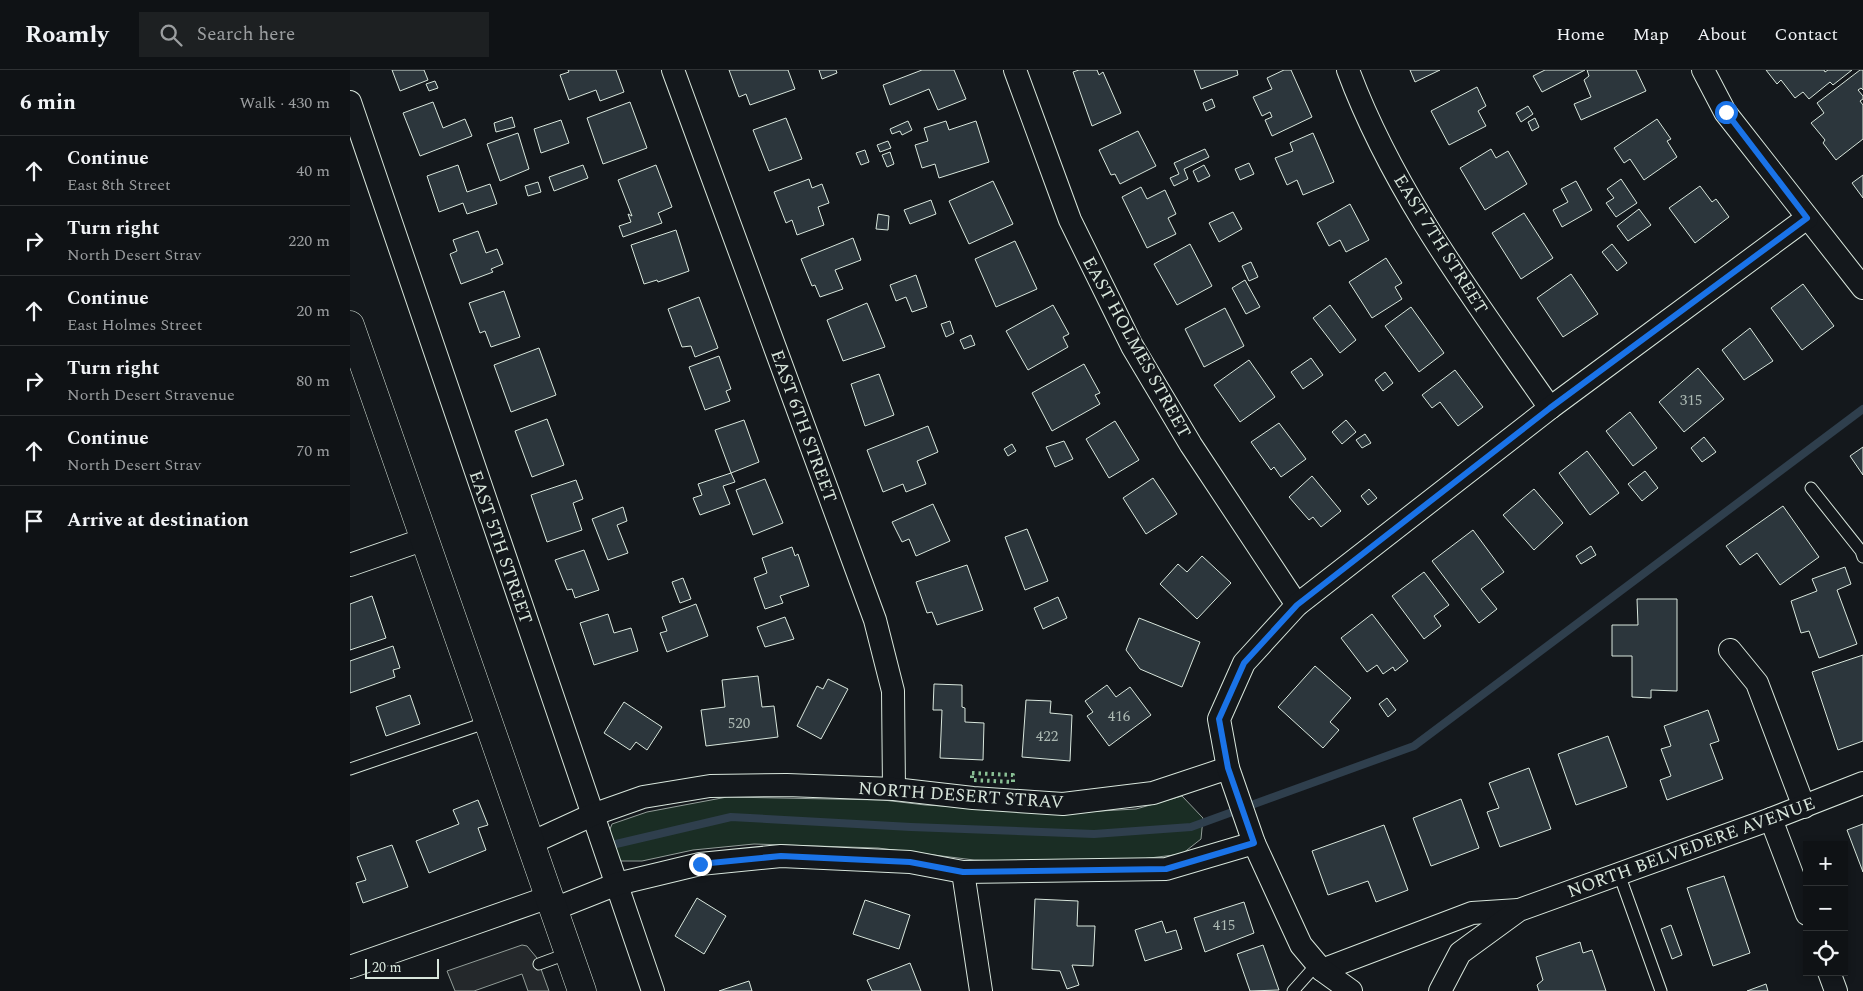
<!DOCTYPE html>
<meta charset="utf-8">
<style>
body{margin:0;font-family:Spectral,serif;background:#1d2022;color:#f1f3f6}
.controls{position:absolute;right:15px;bottom:15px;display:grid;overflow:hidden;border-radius:0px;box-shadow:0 2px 8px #0003}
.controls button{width:45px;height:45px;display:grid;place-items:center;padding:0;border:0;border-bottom:1px solid #2f3234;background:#0f1215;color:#f1f3f6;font:25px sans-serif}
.scale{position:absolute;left:15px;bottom:12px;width:74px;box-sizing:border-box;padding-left:5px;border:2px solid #d8e6dc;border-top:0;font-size:14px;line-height:18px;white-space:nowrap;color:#d8e6dc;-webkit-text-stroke:4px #14181c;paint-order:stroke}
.stop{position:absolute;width:15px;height:15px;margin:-11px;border:4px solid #1a73e8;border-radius:50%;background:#fff}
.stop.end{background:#1a73e8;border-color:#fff;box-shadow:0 1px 5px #0008}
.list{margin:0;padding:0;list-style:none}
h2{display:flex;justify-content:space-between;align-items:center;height:65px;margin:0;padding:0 20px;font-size:21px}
h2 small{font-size:16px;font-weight:400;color:#9b9ea0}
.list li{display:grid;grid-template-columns:32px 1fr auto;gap:15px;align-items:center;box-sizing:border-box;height:70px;padding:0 20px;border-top:1px solid #2f3234}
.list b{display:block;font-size:19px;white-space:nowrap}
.list p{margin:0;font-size:16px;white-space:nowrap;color:#9b9ea0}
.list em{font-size:16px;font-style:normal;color:#9b9ea0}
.icon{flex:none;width:28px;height:28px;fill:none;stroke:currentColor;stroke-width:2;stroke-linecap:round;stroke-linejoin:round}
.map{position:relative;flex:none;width:1513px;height:921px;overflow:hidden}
header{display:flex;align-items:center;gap:30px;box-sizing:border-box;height:70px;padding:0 25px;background:#0f1215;border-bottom:1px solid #2f3234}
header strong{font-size:24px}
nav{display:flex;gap:28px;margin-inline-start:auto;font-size:18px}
.search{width:350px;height:45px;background:#1d2022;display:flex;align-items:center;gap:12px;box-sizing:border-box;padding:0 18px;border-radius:0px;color:#9b9ea0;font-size:19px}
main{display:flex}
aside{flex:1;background:#0f1215}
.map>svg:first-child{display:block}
</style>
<header>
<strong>Roamly</strong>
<div class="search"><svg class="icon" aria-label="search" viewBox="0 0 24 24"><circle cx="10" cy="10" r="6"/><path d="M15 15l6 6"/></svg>Search here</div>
<nav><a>Home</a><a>Map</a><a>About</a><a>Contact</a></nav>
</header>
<main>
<aside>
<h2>6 min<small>Walk · 430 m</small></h2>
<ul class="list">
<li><svg class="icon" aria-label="ahead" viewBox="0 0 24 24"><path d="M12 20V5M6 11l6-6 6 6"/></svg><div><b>Continue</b><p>East 8th Street</p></div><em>40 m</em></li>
<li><svg class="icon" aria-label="right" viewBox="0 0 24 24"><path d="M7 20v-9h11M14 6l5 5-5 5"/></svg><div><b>Turn right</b><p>North Desert Strav</p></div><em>220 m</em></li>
<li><svg class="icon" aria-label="ahead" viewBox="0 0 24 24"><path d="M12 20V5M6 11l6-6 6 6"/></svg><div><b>Continue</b><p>East Holmes Street</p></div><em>20 m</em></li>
<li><svg class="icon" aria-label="right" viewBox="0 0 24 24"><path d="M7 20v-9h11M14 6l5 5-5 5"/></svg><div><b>Turn right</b><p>North Desert Stravenue</p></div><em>80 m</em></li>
<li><svg class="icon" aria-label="ahead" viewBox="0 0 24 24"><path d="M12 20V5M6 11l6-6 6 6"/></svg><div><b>Continue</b><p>North Desert Strav</p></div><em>70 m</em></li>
<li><svg class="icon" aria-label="arrive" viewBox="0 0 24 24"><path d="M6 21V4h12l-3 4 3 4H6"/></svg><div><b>Arrive at destination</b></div></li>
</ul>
</aside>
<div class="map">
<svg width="1513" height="921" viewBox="0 0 1513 921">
<rect width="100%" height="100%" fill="#14181c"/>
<path fill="#1a2d24" stroke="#939e99" d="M832,726L853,748L851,769L832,784L759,793L624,790L528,778L404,774L343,780L292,791H269L257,767L262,754L297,742L377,727L533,730L575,735L714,743L786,739Z"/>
<path fill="#24282b" stroke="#939e99" d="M172,875L177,876L187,888L199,921H178L172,904L124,921H105L97,901Z"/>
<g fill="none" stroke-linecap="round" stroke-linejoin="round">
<path stroke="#2f3f4d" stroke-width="8" d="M266,774L381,747L561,757L744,764L841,757L1064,676L1513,339"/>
</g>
<g fill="#2c363c" stroke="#d8e6dc">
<path d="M42,0H74L78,10L50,21Z"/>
<path d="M218,0H266L274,22L250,31L246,20L219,30L210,5L219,2Z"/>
<path d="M379,0H438L445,19L400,35L396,24L389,27Z"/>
<path d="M469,0H486L487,3L472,9Z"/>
<path d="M572,0H604L616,29L588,40L579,19L540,35L533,15Z"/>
<path d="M729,0H747L749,5L753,2L771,43L742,56L723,2Z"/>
<path d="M844,0H887L888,5L851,19Z"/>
<path d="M934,0H941L962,47L922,66L915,50L922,47L920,42L912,46L903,27L922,19L917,8Z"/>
<path d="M1060,0H1090L1065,12Z"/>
<path d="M1195,0H1235L1192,22L1183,6Z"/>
<path d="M1237,0H1286L1296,21L1231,50L1224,34L1241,27L1234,10L1239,6Z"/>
<path d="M1416,0H1474L1475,2L1478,0H1502L1483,15L1480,12L1459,29L1453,22L1445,28L1431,10L1427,14Z"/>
<path d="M1510,0H1513V20L1511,18L1508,20L1513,26V29L1510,31L1513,35V69L1486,90L1473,73L1475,70L1461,53L1474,43L1467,33Z"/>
<path d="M85,11L88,18L79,21L76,14Z"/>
<path d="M1127,17L1136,36L1128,41L1136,56L1099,75L1081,41Z"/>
<path d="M862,29L865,37L856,41L853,33Z"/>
<path d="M83,32L93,58L115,49L122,66L70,86L53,43Z"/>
<path d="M280,32L297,78L253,94L237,48Z"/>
<path d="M1178,36L1183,44L1171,52L1166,43Z"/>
<path d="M162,47L165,57L146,62L144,53Z"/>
<path d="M436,48L452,89L419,101L403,60Z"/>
<path d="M1185,48L1189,57L1182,61L1178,52Z"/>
<path d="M1307,49L1321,69L1317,71L1327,87L1294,110L1280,89L1274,93L1264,78Z"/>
<path d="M211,50L219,73L191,83L184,59Z"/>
<path d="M558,51L562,60L552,65L550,61L542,64L540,59Z"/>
<path d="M596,51L599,60L626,51L639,92L589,108L585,94L572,98L565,75L578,71L574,58Z"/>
<path d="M788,61L806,96L770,114L765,104L761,105L749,80Z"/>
<path d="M168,63L179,99L150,111L137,74Z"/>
<path d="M963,63L984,112L953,125L947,110L937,115L925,88L943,81L940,73Z"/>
<path d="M538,71L541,78L530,82L527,75Z"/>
<path d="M855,79L859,87L834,99L838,109L824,116L820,108L829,104L824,93Z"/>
<path d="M1141,79L1146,88L1158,81L1177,114L1135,140L1110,98Z"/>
<path d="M515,80L519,92L511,95L506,83Z"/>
<path d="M540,82L544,94L537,97L532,85Z"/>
<path d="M899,93L904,104L890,110L885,99Z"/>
<path d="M108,95L117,122L140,114L147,134L117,144L113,133L89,142L77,106Z"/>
<path d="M233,95L238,108L204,121L199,107Z"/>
<path d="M306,95L322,137L308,143L312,153L273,167L269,156L281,152L278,144L282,146L268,110Z"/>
<path d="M854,95L860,106L848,112L843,101Z"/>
<path d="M1513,105V128L1502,113Z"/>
<path d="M459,109L462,118L472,114L479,133L468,137L474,155L447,165L442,150L436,153L424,122Z"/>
<path d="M1271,109L1287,133L1266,147L1256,133L1264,128L1257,119Z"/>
<path d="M643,111L663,154L619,174L599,131Z"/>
<path d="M1226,111L1242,140L1212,157L1203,140L1218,132L1211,119Z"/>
<path d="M188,112L191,122L178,126L175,116Z"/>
<path d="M1350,116L1362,132L1366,129L1379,147L1345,173L1319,138Z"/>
<path d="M791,117L797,129L815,120L826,144L818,148L826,164L797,178L772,127Z"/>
<path d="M581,130L586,144L560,154L554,140Z"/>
<path d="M1000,134L1019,170L996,182L990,170L979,176L967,153Z"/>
<path d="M1289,139L1301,155L1278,171L1267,156Z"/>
<path d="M883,142L892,159L869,172L859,153Z"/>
<path d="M1174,143L1203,188L1171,209L1142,163Z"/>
<path d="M528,144L539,146L538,160L526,159Z"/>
<path d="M326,160L339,201L308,212L307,210L294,214L281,175Z"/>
<path d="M128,161L136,183L147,179L153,194L141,199L143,202L111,214L100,184L107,181L103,170Z"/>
<path d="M503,168L511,190L485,200L493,219L470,227L465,215L462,216L451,189Z"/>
<path d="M665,171L687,219L646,237L625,189Z"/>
<path d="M840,174L862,216L827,235L804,194Z"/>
<path d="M1262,174L1277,193L1267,201L1252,182Z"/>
<path d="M1036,188L1052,213L1045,217L1052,229L1022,248L999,212Z"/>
<path d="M901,192L908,207L899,211L892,196Z"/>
<path d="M1221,204L1248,244L1213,267L1187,228Z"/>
<path d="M566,205L577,237L562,242L556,227L546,231L540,215Z"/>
<path d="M895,210L910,237L896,244L882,218Z"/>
<path d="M1453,214L1484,256L1452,280L1421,238Z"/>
<path d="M154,221L170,267L141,277L135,261L130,263L119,233Z"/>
<path d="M349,227L368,278L345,287L341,276L332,277L318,239Z"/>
<path d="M517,233L535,277L493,291L477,250Z"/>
<path d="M703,235L719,264L713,267L718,277L678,300L656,261Z"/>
<path d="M980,235L1006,270L990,283L963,248Z"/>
<path d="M1061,237L1094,283L1069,302L1035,256Z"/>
<path d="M875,238L894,276L854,297L835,259Z"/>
<path d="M600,251L604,263L596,267L591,254Z"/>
<path d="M1400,258L1423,291L1394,310L1372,280Z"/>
<path d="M621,265L625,275L614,279L610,270Z"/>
<path d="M189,278L206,325L161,342L144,295Z"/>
<path d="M369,286L381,319L376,321L380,331L355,340L339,297Z"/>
<path d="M961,288L973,305L953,319L941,302Z"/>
<path d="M899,290L925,327L890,352L864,315Z"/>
<path d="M734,294L750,323L745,325L750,334L702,361L682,323Z"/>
<path d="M1348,298L1374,329L1334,362L1309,332Z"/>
<path d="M1105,300L1133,337L1108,356L1090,332L1082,338L1072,325Z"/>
<path d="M1035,302L1043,313L1033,321L1025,310Z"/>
<path d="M529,304L544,345L515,356L501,314Z"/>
<path d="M1280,342L1307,378L1283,396L1256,361Z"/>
<path d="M197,349L214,395L182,407L165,361Z"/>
<path d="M394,350L409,392L381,403L365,360Z"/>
<path d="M996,350L1006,362L992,374L982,362Z"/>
<path d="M765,351L789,390L759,408L736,369Z"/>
<path d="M929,353L956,389L931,407L924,397L921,400L901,372Z"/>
<path d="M578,356L588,382L567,391L576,414L556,422L553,414L533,422L517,380Z"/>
<path d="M1015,364L1021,373L1012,378L1006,370Z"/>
<path d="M1354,367L1366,382L1352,392L1341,378Z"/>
<path d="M714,371L723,389L705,397L696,377Z"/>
<path d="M662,374L666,381L658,386L654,379Z"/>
<path d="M1513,377V405L1500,386Z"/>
<path d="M1237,381L1269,423L1240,445L1209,403Z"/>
<path d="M1295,401L1308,418L1292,431L1278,414Z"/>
<path d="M381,403L385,412L373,416L380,434L350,445L343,428L352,425L348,414Z"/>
<path d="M962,406L991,441L971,457L963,447L959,450L939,427Z"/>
<path d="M803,408L827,444L796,464L773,428Z"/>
<path d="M415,409L433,453L403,465L386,420Z"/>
<path d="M226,410L233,429L223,433L232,460L197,472L181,425Z"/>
<path d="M1019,419L1027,428L1018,435L1011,426Z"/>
<path d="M1184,419L1213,453L1184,480L1153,445Z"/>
<path d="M583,434L600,471L566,486L559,469L552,472L542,452Z"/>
<path d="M1433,436L1469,487L1430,515L1407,483L1390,495L1376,476Z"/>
<path d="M273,437L277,451L267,455L278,483L258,490L242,449Z"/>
<path d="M677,459L698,511L675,520L655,467Z"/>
<path d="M1123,460L1154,502L1131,519L1147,539L1129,553L1082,491Z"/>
<path d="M1241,476L1246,485L1231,494L1226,486Z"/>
<path d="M442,477L445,486L448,484L459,516L430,526L433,533L415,539L404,508L417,503L412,488Z"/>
<path d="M234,480L249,520L225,528L222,519L217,520L205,490Z"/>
<path d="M852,486L881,513L847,549L810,514L828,494L837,502Z"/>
<path d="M617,495L633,540L587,555L582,542L577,543L566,512Z"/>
<path d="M1495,497L1501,514L1487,520L1507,574L1469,588L1459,561L1451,563L1441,531L1467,521L1462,509Z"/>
<path d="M1074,502L1099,535L1084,546L1091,556L1074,569L1042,526Z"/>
<path d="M333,508L341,529L330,533L322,512Z"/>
<path d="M22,526L36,568L0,580V534Z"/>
<path d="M708,527L717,548L693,559L684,538Z"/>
<path d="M1287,529H1327V621L1301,620V628L1282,627V586H1262V555H1288Z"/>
<path d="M346,534L358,566L317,582L310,563L317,561L312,547Z"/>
<path d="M258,544L264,563L281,558L288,581L244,595L230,553Z"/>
<path d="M1022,544L1058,591L1045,601L1043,597L1033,604L1027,595L1017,602L991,568Z"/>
<path d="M435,547L444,569L415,577L407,557Z"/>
<path d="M789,548L850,572L832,617L790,599L776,580Z"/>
<path d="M43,576L50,598L43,600L45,607L0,623V591Z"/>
<path d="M1513,585V671L1488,680L1462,602Z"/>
<path d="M965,596L1001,628L980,652L989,660L973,678L928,637Z"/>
<path d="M408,606L412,637L424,636L428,667L356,676L351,640L375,637L372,610Z"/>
<path d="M478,609L498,619L471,669L447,656L467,616L473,619Z"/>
<path d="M584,614L612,615V637L615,638V652L634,653L633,690L590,688L592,640H583Z"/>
<path d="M757,615L766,627L780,617L801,645L759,676L737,646L743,642L735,631Z"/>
<path d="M60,625L70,654L36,666L26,637Z"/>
<path d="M1037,628L1046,640L1038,647L1029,634Z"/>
<path d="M676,630L701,631L700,643L722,645L720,691L672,687Z"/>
<path d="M274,632L312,657L297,680L286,672L280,680L254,663Z"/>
<path d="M1358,640L1369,671L1360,674L1373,709L1317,730L1310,710L1321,706L1311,679L1321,676L1314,656Z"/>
<path d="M1258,666L1277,717L1226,735L1208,684Z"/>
<path d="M1179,698L1201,759L1150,777L1137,742L1149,738L1139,713Z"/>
<path d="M1111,729L1129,778L1081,796L1063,748Z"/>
<path d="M128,730L138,755L128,758L136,780L79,803L66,771L109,754L103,740Z"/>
<path d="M1513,754V802L1497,760Z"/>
<path d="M1034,755L1058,820L1026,832L1018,811L978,825L962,781Z"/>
<path d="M42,775L58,817L13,833L6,813L16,810L7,787Z"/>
<path d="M1374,806L1400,883L1363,896L1337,818Z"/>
<path d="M347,828L376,846L354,884L325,866Z"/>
<path d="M685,829L728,831L727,856H745L743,896L722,895L729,915L717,919L710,901L682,899Z"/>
<path d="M515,830L560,845L549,879L503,864Z"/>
<path d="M894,832L904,863L855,882L844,848Z"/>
<path d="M812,851L816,863L826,860L832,879L795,891L785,860Z"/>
<path d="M1321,855L1332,885L1322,889L1311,859Z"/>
<path d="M1230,872L1233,883L1242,880L1256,921H1189L1187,915L1193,910L1186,887Z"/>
<path d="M913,875L929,920L900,921L887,884Z"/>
<path d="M560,893L571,921H522L517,910Z"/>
<path d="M399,911L402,921H369Z"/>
<path d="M1416,914L1418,921H1397Z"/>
</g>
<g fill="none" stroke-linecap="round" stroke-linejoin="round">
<g stroke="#d8e6dc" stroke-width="13">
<g id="lane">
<path d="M1461,418L1511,481L1513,487"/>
<path d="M0,699L138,652"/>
<path d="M1269,804L1311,921"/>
<path d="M189,894L219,883"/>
<path d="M943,921L967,894"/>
</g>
</g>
<g stroke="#d8e6dc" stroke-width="24">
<g id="street">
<path d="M323,0L525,550L543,621L544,719"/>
<path d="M665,0L720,150L782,276L841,375L947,535"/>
<path d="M998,0C1044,124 1125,230 1200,338"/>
<path d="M1353,0L1375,42L1513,218"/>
<path d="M0,32L303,921"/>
<path d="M0,495L75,469"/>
<path d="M1380,580L1407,613L1454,737"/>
<path d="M1421,749L1457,844"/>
<path d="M181,773L242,745L293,727L360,716L437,715L544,719L623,728L713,734L803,723L878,698"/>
<path d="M613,802L631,921"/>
<path d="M204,839L267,814L350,794L431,786L560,792L613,802L816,799L904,773"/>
<path d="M0,897L199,827"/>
<path d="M972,900L1122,843L1168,840"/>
<path d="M1479,902L1486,921"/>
<path d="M1001,921L972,900L951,875L904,773L878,698L869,649L894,593L947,535L1200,338L1457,148"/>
<path d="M1090,921L1110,883L1169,840L1421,749L1513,713"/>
</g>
</g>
<g stroke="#d8e6dc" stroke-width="29">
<path id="secondary" d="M0,255L232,921"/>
</g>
<use href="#lane" stroke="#14181c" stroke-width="11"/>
<use href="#street" stroke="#14181c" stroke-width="22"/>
<use href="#secondary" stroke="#14181c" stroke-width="28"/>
<path stroke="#8ac095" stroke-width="4" stroke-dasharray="2.5 4" stroke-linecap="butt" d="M622,703L663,705V712L622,710Z"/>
</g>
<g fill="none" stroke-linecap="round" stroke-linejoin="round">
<path stroke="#1a73e8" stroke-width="6" d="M350,794L431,786L560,792L613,802L816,799L904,773L878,698L869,649L894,593L947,535L1200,338L1457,148L1376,42"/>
</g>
<g text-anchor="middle" stroke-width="4" stroke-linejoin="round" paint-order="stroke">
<g font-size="15" fill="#adbab4">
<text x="1341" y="335">315</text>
<text x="769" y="651">416</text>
<text x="389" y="658">520</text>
<text x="697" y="671">422</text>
<text x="874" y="860">415</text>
</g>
<g font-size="18" fill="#d8e6dc" stroke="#14181c">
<text transform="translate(1091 174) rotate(58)" y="6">EAST 7TH STREET</text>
<text transform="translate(787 277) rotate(61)" y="6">EAST HOLMES STREET</text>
<text transform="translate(454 356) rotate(70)" y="6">EAST 6TH STREET</text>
<text transform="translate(151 477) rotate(71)" y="6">EAST 5TH STREET</text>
<text transform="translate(611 725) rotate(4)" y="6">NORTH DESERT STRAV</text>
<text transform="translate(1341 777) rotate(-20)" y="6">NORTH BELVEDERE AVENUE</text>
</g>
</g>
</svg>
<div class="controls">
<button>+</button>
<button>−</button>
<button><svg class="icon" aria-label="locate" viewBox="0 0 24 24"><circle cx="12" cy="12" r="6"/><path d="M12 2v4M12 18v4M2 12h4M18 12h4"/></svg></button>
</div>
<div class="scale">20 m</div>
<div class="stop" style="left:1376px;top:42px"></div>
<div class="stop end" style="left:350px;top:794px"></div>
</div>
</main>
